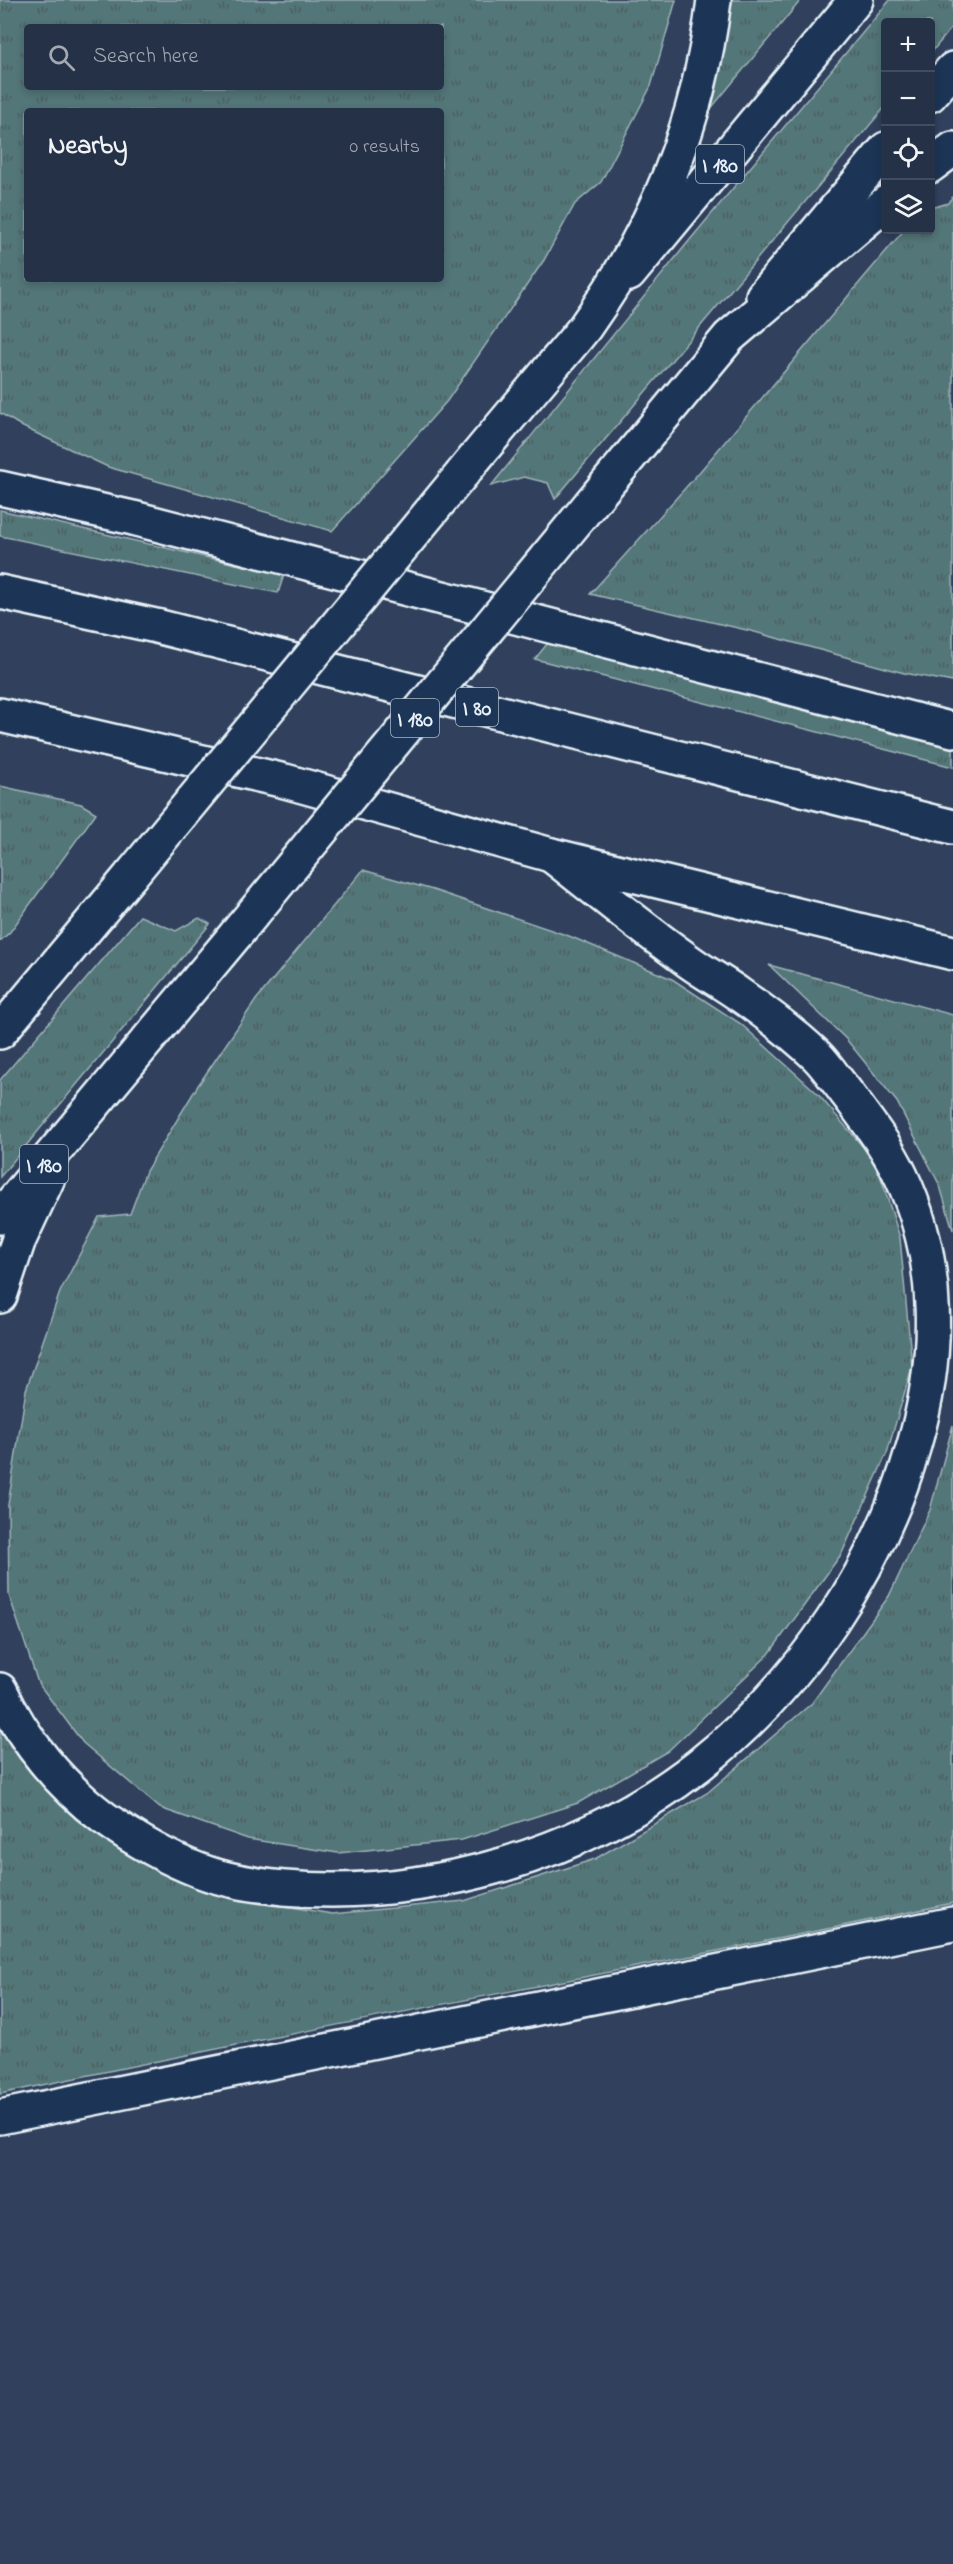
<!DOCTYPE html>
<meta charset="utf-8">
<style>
body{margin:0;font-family:"Indie Flower",sans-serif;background:#313d51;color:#f1f3f6}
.controls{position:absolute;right:18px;top:18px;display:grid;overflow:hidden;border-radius:6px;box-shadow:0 3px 9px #0003}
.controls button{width:54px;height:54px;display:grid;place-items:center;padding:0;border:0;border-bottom:2px solid #424c5f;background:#253146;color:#f1f3f6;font:30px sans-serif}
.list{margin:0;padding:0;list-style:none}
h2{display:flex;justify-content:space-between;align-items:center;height:78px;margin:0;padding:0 24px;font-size:26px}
h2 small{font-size:20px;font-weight:400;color:#a3a9b3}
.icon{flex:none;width:33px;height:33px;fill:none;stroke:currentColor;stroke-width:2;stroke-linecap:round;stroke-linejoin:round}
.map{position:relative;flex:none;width:953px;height:2564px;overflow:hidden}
.search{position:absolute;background:#253146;box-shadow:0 3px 9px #0003;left:24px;top:24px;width:420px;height:66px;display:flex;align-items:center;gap:15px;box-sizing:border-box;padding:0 21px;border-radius:6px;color:#a3a9b3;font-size:22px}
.panel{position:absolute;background:#253146;box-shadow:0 3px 9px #0003;left:24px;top:108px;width:420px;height:174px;border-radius:6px}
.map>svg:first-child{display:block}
</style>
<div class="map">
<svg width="953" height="2564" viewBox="0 0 953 2564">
<defs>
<pattern id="grass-tufts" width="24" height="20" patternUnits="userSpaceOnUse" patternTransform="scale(1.5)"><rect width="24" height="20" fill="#537678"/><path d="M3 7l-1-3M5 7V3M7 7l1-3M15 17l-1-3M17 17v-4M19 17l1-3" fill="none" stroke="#4c5f61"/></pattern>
</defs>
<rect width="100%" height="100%" fill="#31415d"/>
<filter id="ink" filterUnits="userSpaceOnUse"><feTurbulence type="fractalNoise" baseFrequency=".0167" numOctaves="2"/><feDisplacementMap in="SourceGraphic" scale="12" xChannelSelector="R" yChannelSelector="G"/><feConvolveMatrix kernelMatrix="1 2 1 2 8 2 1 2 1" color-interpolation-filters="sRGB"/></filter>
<g filter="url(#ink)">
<g fill="url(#grass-tufts)" stroke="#9eb4b8" stroke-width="1.5" fill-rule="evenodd">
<path d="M0,0H676L651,86L601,182L575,204L544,260L447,401L332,531L108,467L23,427L0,413ZM27,27H441V87H27ZM27,111H441V279H27Z"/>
<path d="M732,0H801L689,135L722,40Z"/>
<path d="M890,0H953V26L931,53L930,22H886L885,107L555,499L548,483L524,477L491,486L689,241Z"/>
<path d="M953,196V682L904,673L751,631L590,594L696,476L904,230H930L931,208L948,203Z"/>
<path d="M0,510L284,575L278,593L0,536Z"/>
<path d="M551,639L953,744V767L535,659Z"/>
<path d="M0,786L81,804L96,813L10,932L0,941Z"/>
<path d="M363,870L433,890L569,936L672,979L741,1024L816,1092L876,1162L900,1238L912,1367L887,1453L842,1553L769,1654L668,1751L578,1803L462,1840L338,1853L248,1839L160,1808L83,1743L38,1683L9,1595L8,1505L26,1390L60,1292L99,1217L130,1214L146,1171L197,1087L256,1000Z"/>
<path d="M140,916L176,931L199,918L210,924L0,1177V1080Z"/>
<path d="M769,965L953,1015V1230L940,1186L897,1102L846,1039Z"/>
<path d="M953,1425V1903C636,1970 317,2025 0,2094V1724L54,1796L128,1855L214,1894L332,1914L464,1901L595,1859L707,1793L812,1703L889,1596L930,1510Z"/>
</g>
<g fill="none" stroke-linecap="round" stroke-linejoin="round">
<g stroke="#e8f1f8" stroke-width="38">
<g id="major">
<path d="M930,95L953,69"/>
<path d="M629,274L856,0"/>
<path d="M763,296L886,149"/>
</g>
</g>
<g stroke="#e8f1f8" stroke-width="38">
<g id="highway">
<path d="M930,166L953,149"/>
<path d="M462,474C489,441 516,409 544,376C557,360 572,344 585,327C657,225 699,124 714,0"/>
<path d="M0,488L133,518L953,730"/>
<path d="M592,502L729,337L886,203"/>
<path d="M0,592L156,626L953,827"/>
<path d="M0,715L285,781L551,855L953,953"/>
<path d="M0,1032L131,875"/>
<path d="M0,1217L237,933"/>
<path d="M0,1296L18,1242L48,1178"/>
<path d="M0,1690C23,1740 60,1785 104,1818C134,1839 164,1857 198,1870C226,1881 255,1885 284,1888C429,1900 584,1855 699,1765C802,1683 878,1571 914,1445C940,1357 941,1261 901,1176C886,1144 863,1115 842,1087C834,1077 826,1065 817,1056C794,1034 766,1013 740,995C722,982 701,971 683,957C638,925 595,889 551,855"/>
<path d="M0,2117L953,1924"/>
</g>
</g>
<use href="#major" stroke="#1d3557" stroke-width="33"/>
<use href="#highway" stroke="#1d3557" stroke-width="33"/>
<g stroke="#e8f1f8" stroke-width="38" stroke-linecap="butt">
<g id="highway-bridge">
<path d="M131,875L462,474"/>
<path d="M237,933L592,502"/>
</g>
</g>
<use href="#highway-bridge" stroke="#1d3557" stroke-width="33"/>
</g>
</g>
<g text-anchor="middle" stroke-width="4.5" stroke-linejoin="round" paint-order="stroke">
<g fill="#1d3557" stroke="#abb9c8" stroke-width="1.5">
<rect x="696" y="145" width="48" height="38" rx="4.5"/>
<rect x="456" y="688" width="42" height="38" rx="4.5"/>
<rect x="391" y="699" width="48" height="38" rx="4.5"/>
<rect x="20" y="1145" width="48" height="38" rx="4.5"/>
</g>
<g font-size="22" font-weight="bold" fill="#e8f1f8">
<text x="720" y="172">I 180</text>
<text x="477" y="715">I 80</text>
<text x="415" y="726">I 180</text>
<text x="44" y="1172">I 180</text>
</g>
</g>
</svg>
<div class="controls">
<button>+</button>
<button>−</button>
<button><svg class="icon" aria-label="locate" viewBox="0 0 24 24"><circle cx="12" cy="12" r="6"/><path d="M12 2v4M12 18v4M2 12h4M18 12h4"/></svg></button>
<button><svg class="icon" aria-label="layers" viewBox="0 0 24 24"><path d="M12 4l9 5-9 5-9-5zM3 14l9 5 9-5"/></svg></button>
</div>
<div class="search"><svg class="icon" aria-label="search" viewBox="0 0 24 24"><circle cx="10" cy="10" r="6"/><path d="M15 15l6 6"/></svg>Search here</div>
<section class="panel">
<h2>Nearby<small>0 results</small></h2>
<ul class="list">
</ul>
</section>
</div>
